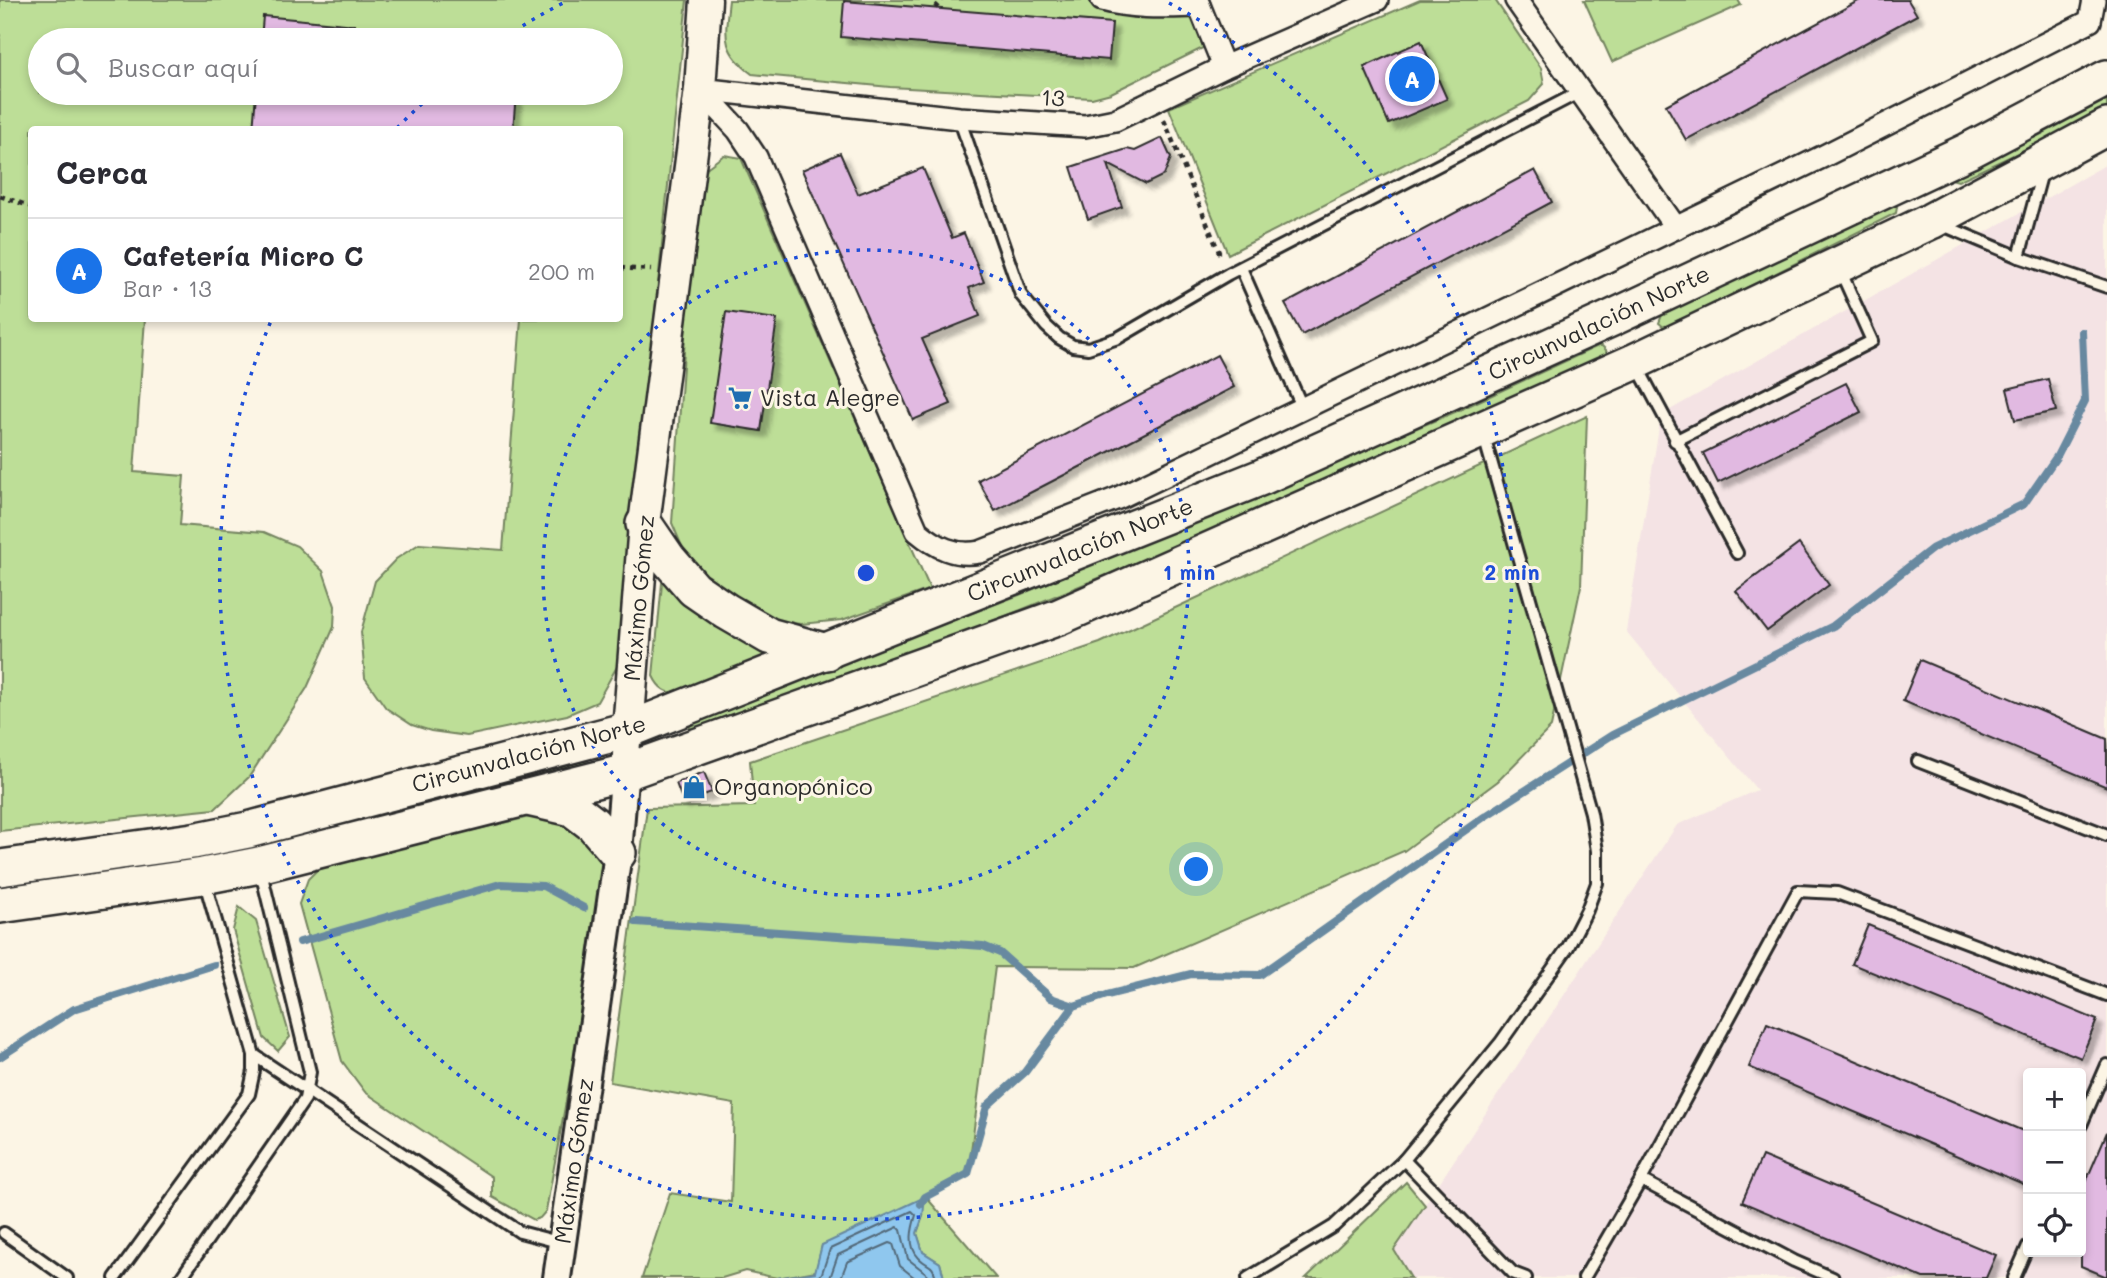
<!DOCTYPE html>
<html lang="es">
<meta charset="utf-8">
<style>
body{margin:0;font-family:Mali,sans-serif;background:#f2f2f3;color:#2b2b33}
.controls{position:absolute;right:21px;bottom:21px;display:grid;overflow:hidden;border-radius:7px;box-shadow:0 4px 10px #0003}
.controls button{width:63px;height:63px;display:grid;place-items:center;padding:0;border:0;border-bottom:2px solid #e1e1e2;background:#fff;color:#2b2b33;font:35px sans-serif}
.you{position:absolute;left:1197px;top:870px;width:24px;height:24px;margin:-18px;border:5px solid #fff;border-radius:50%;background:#1a73e8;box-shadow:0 0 0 10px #1a73e833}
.badge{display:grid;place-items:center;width:46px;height:46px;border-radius:50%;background:#1a73e8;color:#fff;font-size:23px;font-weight:700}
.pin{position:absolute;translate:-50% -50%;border:4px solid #fff;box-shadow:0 2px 7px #0006}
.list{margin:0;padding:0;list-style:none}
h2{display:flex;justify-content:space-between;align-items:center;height:91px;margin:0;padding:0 28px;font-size:30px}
h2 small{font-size:23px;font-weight:400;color:#7c7c81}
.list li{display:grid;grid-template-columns:46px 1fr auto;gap:21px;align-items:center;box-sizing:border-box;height:105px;padding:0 28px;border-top:2px solid #e1e1e2}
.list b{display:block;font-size:26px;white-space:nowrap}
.list p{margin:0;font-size:23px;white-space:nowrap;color:#7c7c81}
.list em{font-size:23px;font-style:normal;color:#7c7c81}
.icon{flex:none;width:38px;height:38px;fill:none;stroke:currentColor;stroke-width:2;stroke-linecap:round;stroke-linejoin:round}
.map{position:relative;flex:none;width:2107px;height:1278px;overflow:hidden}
.search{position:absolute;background:#fff;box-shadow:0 4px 10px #0003;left:28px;top:28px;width:595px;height:77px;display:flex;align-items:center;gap:18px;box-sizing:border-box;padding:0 24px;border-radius:38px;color:#7c7c81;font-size:26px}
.panel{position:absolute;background:#fff;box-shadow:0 4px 10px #0003;left:28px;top:126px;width:595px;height:196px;border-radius:7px}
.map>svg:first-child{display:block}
</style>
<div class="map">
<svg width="2107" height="1278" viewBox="0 0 2107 1278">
<defs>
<filter id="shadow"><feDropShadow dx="6" dy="6" stdDeviation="2" flood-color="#0004"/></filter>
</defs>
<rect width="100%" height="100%" fill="#fcf5e5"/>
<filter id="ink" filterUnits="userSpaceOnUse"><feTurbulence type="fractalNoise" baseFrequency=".0143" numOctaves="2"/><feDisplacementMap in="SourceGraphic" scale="14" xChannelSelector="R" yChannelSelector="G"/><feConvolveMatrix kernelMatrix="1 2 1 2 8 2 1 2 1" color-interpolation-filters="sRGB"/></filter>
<g filter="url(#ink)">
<path fill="#f4e3e4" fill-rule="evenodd" d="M2107,164V1278H1411L1394,1251L1677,825L1757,790L1626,631L1661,415ZM2028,1073H2081V1252H2028Z"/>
<g fill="#bdde97" stroke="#748461" stroke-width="2" fill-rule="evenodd">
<path d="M0,0H687L619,663L597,702L567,715L467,736L431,731L412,725L386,708L365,678L361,632L375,581L396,559L419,544L503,550L521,319L620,318V130H32V318L145,319L134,472L184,476L180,525L264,532L297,546L323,571L335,606L334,627L307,688L249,777L215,809L0,831ZM40,40H611V93H40Z"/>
<path d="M729,0H1196L1213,43L1111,93L1092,98L890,87L752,74C721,50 725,37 729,0Z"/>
<path d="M1420,0H1495L1541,68L1544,84L1529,101L1228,254L1169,108Z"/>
<path d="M1584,0H1738L1741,5L1612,62Z"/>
<path d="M2107,92V111L1958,181L1951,179L1949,173Z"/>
<path d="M724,155L741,158L930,589L842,620L801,624L780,622L754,613L709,582L686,556L672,523L691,252L701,172Z"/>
<path d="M1886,204H1895L1897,207L1896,213L1668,327L1665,328L1659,323L1662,315Z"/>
<path d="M1598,346H1602L1606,350L1607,356L1333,482L1021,610L696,735L689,730L691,721L1019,595L1455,412Z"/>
<path d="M1587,416L1581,586L1551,727L1498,781L1404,851L1134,968L995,967L968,1174L926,1197L996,1278H944L940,1263L923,1252L917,1233L923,1216L822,1245L816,1271L777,1278L745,1271L722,1278H642L670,1193L731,1202L734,1104L610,1082L647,808L754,806L750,761L1100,643Z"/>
<path d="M663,573L782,650L681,693C667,694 659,689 653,676Z"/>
<path d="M584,755L588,759L584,766L317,834L313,832L314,826Z"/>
<path d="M551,812L610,859L546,1211L540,1218L534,1220L492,1197V1177L365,1092L342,1061L299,904L308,879L322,865Z"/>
<path d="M239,907L256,921L290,1037L278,1051L264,1038L233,930Z"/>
<path d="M1406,1182L1425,1205L1394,1250L1411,1278H1306Z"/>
</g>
<path fill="#8fc7ee" stroke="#6789a0" stroke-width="2" d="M925,1197L923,1216L917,1233L923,1252L940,1263L944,1278H777L815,1272L822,1245Z"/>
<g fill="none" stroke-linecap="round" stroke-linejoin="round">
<g stroke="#536979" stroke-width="2">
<path d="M818,1278L822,1273L830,1249L912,1211L916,1215C912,1228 907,1246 919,1258C929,1268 932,1262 936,1278"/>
<path d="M830,1278L838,1255L898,1227L901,1230L908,1259L926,1273L927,1278"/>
<path d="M841,1278L847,1262L890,1243L893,1244L900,1266L915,1278"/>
</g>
<g stroke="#6789a0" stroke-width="8">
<path d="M636,922L983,946L1000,953L1051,998L1074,1006"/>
<path d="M300,942L500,884L543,886L584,908"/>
<path d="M0,1057L74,1009L214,965"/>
<path d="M921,1204L925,1197L968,1174L987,1106L1025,1072L1074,1006L1107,995L1191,974L1260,975L1484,817L1612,735L1833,626L1933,548L2024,504L2057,456L2085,401L2082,332"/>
</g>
</g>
<g fill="#e1b9e1" stroke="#2b2b2b" stroke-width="2" filter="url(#shadow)">
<path d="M1860,0H1908L1917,15L1686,140L1666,105Z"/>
<path d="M844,1L1112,23L1109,60L841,37Z"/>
<path d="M263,16L355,25L354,40H261Z"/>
<path d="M1421,41L1447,99L1389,124L1364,67Z"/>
<path d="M256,93H516L513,130H253Z"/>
<path d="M1162,138L1171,158L1164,175L1146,184L1108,164L1122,207L1088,219L1071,167L1127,149L1135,151Z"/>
<path d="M840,153L858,194L923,168L952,238L964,233L984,282L969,288L980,316L922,339L951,404L913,420L802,170Z"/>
<path d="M1535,170L1552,202L1302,335L1285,304Z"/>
<path d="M726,312L777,319L761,431L710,423Z"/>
<path d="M1217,355L1234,387L995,511L978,480Z"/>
<path d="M2048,379L2056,411L2015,420L2007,389Z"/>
<path d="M1846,383L1861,412L1718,483L1703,453Z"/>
<path d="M1799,544L1829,585L1767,631L1736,591Z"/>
<path d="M1920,660L2107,739V787L1903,701Z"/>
<path d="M704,772L712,792L683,802L676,783Z"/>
<path d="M1868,925L2097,1020L2081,1058L1852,964Z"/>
<path d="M1767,1023L2028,1133V1186L1749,1067Z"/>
<path d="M2107,1132V1277L2081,1266V1193Z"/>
<path d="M1762,1156L1996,1255L1986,1278H1923L1742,1202Z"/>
</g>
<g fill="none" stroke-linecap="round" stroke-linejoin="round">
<g stroke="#2b2b2b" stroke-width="16">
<g id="service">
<path d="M959,118L1021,295L1046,326L1059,338L1073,346L1088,348L1118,338L1228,274L1580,92"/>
<path d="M1940,224L2019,257L2107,287"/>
<path d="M2019,257L2042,172"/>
<path d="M1241,268L1303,409"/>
<path d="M1636,364L1737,553"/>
<path d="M1675,441L1872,341L1840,270"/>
<path d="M1918,761L2107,835"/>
<path d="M254,1055L520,1232L562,1243"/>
<path d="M2081,1125L2107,1065"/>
<path d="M1404,1160L1513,1273L1526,1278"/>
<path d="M1641,1180L1794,1261L1833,1278"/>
<path d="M4,1233L67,1278"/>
<path d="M115,1278L249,1094L254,1071V1055L204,879"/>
<path d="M181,1278L305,1099L310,1072L260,868"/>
<path d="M1248,1278L1334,1226L1404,1160L1501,1042L1568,947L1587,910L1597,883V851L1591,813L1483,433"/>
<path d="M1584,1278L1641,1180L1798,891L1837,893L2107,995"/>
<path d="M2014,1278L2028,1246"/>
</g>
</g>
<g stroke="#2b2b2b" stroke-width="26">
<g id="minor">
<path d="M1102,0C1134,9 1166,7 1199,6"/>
<path d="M1197,0L1224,67"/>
<path d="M1516,0L1676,228"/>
<path d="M700,89L738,130L756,157L917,531C936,547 955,557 980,552L1118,498L1824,156L2090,21L2094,0"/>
<path d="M700,89L959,118L1085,126L1115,120L1224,67L1377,0"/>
</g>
</g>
<g stroke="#2b2b2b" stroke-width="32">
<path id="tertiary" d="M557,1278L618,853L628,730"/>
</g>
<g stroke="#2b2b2b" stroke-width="35">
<path id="secondary" d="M628,730L644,524L700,89L706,0"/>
</g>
<g stroke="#2b2b2b" stroke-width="40">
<g id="trunk">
<path d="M644,524L668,559L694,589L726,611L769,636L827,652"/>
<path d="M532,799L572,808L593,824L618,853"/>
<path d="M0,868L193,841L248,830L628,730L1262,477L1612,318L1968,151L2107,78"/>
<path d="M0,905L203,876L259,865L623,773L1059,617L1634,362L1931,221L2107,127"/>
</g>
</g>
<g stroke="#2b2b2b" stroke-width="4.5" stroke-dasharray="5 5" stroke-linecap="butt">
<path d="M935,8L942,0"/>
<path d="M1164,120L1221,257"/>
<path d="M0,196L32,207"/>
<path d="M620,268L651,270"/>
</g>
<use href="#service" stroke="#fcf5e5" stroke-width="10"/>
<use href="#minor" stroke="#fcf5e5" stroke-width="21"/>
<use href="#tertiary" stroke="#fcf5e5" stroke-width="26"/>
<use href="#secondary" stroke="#fcf5e5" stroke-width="30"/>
<use href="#trunk" stroke="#fcf5e5" stroke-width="35"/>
</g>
</g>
<g fill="none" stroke="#1d4ed8" stroke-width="3.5" stroke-dasharray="3.5 7">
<circle cx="866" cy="573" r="323"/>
<path d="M397 128A646 646 0 0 1 434 93M505 37A646 646 0 0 1 563 3M1169 3A646 646 0 1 1 271 321"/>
</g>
<defs>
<g id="supermarket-bare" transform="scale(1.89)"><path d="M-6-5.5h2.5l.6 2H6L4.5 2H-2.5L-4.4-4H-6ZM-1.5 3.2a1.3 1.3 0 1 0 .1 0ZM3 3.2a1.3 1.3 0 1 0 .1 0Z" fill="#1f6fb2" stroke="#fcf5e5" stroke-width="2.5" paint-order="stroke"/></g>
<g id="shop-bare" transform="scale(1.89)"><path d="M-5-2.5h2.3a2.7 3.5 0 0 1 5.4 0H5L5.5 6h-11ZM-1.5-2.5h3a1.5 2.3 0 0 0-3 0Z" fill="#1f6fb2" stroke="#fcf5e5" stroke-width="2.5" paint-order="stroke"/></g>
</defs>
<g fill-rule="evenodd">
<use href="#supermarket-bare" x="740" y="398"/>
<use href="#shop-bare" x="694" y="787"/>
</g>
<g text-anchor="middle" stroke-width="6" stroke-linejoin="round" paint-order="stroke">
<g font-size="23" fill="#2b2b2b" stroke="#fcf5e5">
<text transform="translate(1053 98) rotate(4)" y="8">13</text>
<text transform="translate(1599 323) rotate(-25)" y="8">Circunvalación Norte</text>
<text transform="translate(1080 550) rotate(-22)" y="8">Circunvalación Norte</text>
<text transform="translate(639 598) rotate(-85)" y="8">Máximo Gómez</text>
<text transform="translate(529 754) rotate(-15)" y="8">Circunvalación Norte</text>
<text transform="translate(574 1161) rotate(-82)" y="8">Máximo Gómez</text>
</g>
<g font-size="23" fill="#2b2b2b" stroke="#fcf5e5" text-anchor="start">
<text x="760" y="406">Vista Alegre</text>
<text x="714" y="795">Organopónico</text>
</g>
</g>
<circle cx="866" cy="573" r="10" fill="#1d4ed8" stroke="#fcf5e5" stroke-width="3.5"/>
<g font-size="21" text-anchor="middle" font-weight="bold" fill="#1d4ed8" stroke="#fcf5e5" stroke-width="6" stroke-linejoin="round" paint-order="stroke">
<text x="1189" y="580">1 min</text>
<text x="1512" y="580">2 min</text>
</g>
</svg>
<div class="controls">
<button>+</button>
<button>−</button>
<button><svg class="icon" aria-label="locate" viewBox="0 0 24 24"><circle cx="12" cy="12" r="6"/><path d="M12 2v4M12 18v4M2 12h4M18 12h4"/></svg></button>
</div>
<div class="you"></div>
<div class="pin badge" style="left:1412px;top:79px">A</div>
<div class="search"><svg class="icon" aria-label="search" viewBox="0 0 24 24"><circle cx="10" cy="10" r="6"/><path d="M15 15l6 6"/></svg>Buscar aquí</div>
<section class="panel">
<h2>Cerca<small></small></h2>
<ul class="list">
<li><span class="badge">A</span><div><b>Cafetería Micro C</b><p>Bar · 13</p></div><em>200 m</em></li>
</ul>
</section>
</div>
